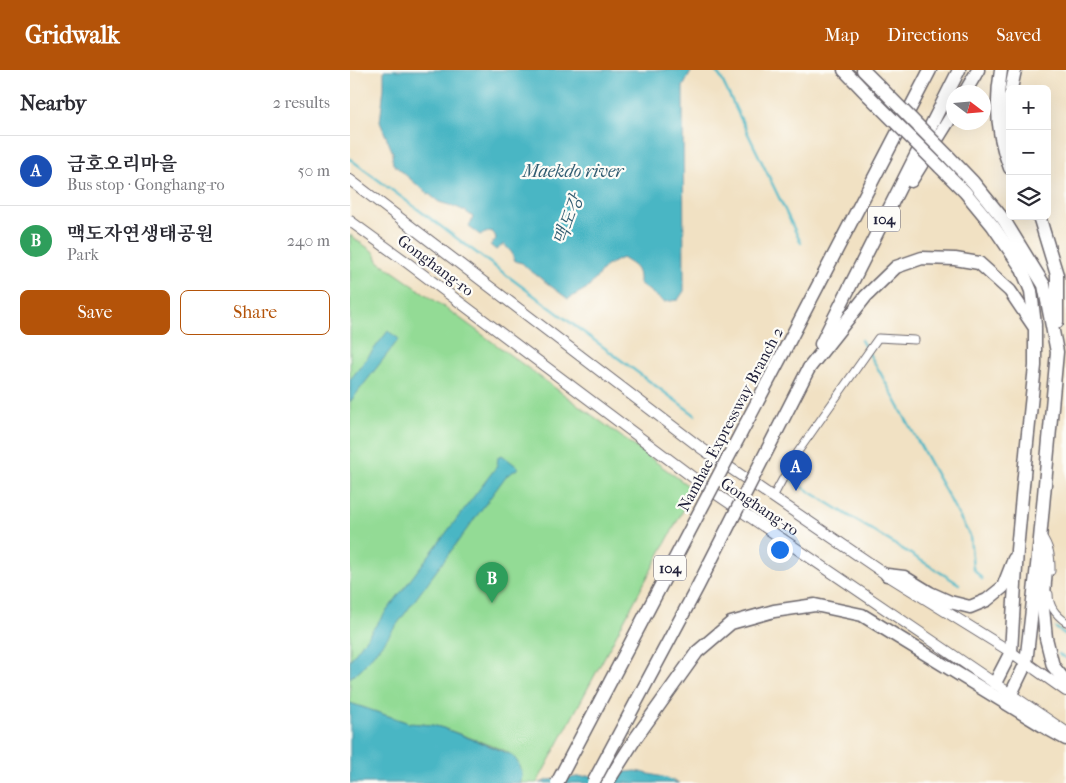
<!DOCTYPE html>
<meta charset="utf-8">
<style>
body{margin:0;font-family:"IM FELL French Canon","Noto Serif KR",serif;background:#f2f2f3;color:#2b2b33}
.controls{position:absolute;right:15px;top:15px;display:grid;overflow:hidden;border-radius:8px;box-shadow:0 5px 20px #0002}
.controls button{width:45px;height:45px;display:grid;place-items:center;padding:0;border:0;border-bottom:1px solid #e1e1e2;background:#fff;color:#2b2b33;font:25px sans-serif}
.compass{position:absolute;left:596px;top:15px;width:45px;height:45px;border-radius:50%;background:#fff;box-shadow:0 5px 20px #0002;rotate:106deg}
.you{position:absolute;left:429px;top:479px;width:18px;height:18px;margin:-12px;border:4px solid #fff;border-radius:50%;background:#1a73e8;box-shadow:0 0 0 8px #1a73e833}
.badge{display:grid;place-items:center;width:32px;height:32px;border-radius:50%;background:#b45309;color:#fff;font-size:16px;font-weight:700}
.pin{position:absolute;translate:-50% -41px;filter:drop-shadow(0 1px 2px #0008)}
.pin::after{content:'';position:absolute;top:26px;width:18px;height:15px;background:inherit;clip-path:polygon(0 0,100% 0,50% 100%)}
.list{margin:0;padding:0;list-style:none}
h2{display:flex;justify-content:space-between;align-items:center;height:65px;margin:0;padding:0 20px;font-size:21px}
h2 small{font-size:16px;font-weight:400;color:#7c7c81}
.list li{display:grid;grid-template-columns:32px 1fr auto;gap:15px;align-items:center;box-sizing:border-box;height:70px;padding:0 20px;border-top:1px solid #e1e1e2}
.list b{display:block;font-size:19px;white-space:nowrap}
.list p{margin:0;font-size:16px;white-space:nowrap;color:#7c7c81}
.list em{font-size:16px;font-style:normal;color:#7c7c81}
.actions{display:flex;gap:10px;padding:15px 20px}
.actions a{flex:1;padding:11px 0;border:1px solid #b45309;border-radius:8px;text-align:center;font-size:18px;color:#b45309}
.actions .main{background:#b45309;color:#fff}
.icon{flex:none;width:28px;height:28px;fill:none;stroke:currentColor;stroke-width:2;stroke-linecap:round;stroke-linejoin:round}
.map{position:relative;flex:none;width:716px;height:713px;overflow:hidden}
header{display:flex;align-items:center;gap:30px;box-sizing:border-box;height:70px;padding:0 25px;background:#b45309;color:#fff}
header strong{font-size:24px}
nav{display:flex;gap:28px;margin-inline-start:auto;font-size:18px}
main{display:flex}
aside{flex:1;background:#fff}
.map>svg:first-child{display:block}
</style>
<header>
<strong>Gridwalk</strong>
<nav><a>Map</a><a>Directions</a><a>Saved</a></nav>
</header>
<main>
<aside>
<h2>Nearby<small>2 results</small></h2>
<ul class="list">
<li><span class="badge" style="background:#1a4fb4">A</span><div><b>금호오리마을</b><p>Bus stop · Gonghang-ro</p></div><em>50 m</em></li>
<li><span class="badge" style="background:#2e9e5b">B</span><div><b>맥도자연생태공원</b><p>Park</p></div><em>240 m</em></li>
</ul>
<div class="actions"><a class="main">Save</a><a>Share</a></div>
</aside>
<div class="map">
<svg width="716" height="713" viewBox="0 0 716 713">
<rect width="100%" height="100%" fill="#fdfcf7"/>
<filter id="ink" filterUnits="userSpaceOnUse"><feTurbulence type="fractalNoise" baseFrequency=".02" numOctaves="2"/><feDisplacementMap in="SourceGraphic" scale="10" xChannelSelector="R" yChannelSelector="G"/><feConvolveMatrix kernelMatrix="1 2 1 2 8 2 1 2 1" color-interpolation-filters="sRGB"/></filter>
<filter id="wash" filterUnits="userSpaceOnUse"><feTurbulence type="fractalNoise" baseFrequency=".0096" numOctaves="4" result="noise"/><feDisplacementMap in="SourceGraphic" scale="20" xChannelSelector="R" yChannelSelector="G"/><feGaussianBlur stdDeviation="1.12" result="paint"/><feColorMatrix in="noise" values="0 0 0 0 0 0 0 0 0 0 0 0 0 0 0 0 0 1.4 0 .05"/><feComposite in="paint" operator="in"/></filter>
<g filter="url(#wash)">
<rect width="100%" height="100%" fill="#f1e1c3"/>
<path fill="#93db95" stroke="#5a7e68" d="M0,165L25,183L28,191L107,246L344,420L187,713H170L171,712C167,696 169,688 153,680L93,658L82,655L59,653L0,633Z"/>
<g fill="#49b6c4" stroke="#366c80">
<path d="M34,0H342L333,17L334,221L328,230L314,232L289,213C290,197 284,196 272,188L256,196L239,217L218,229L177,198L172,193L168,192L164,190L162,183L154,174L146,180L140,175L146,169L145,165L141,161L130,165L119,157L123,147L115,141L106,137L89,132L66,114L43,94L42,88L43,83L30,52L34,18Z"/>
<path d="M38,261L49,269L0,332V310Z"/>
<path d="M152,385L169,398L156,406L37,568L11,599L0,608V590L29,551L147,396L148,387Z"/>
<path d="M0,633L59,653L82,655L93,658L160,684C169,691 175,702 170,713H0Z"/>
<path d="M286,701L317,708L329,713H190L198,710Z"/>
</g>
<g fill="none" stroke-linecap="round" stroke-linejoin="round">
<g stroke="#49b6c4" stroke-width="2.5">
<path d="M365,0L371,8L451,173"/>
<path d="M0,89L345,345"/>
<path d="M511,270L531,304L620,466L623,498L632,509"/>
<path d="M441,410L609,514"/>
<path d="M706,558L716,565"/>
<path d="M709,584L716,588"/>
</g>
</g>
</g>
<g filter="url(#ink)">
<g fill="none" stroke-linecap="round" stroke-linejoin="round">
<g stroke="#6a656b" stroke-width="9">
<g id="minor">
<path d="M423,427L445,386L528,268L565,270"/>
<path d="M691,464C700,477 701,485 701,501"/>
<path d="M699,524C699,537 706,545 716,552"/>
</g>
</g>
<g stroke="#6a656b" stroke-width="12">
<g id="secondary">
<path d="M0,110L351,378L537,505L661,582L716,621"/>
<path d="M0,151L55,191L353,415L716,662"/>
</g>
</g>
<g stroke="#6a656b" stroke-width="15">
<g id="motorway">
<path d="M494,0L519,26"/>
<path d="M513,0L528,15"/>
<path d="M651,0C645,34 647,66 660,98"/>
<path d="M661,19L665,0"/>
<path d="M615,22L628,0"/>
<path d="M656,60L654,54L660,26"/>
<path d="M598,86L623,112L654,150L694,215L707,282L690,469L676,593L661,624"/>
<path d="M590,97L615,122L643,156L671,197L681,221L685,255"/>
<path d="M561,111L604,42"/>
<path d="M689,146L707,205V252"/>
<path d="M471,274L609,0"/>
<path d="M433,283L580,0"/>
<path d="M459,298L516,226L546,197L572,188L605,189L629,193L660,221L685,258V296L677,373L667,480L661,582L645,613"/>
<path d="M692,479L696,498L693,538L696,568L703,596L716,612"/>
<path d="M537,505L554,507L580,523L600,532L620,537L637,530L653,517L664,489"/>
<path d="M257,713L285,669L347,582L381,553L424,541L465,535L512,545L698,659L716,669"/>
</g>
</g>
<use href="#minor" stroke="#fff" stroke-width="7"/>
<use href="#secondary" stroke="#fff" stroke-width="10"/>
<use href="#motorway" stroke="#fff" stroke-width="12"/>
<g stroke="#6a656b" stroke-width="15" stroke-linecap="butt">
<g id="motorway-bridge">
<path d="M528,15L598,86"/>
<path d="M519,26L590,97"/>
<path d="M207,713L433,283"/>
<path d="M243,713L348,516L459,298"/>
</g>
</g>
<use href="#motorway-bridge" stroke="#fff" stroke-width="12"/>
</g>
</g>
<g text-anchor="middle" stroke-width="4.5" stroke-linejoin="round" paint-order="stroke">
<g fill="#fdfcf7" stroke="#646373" stroke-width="1">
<rect x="518" y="136.5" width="32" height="25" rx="4"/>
<rect x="304" y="485.5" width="32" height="25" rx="4"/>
</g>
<g font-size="15" font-weight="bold" fill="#22223b">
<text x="534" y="154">104</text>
<text x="320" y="503">104</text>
</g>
<g font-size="16" fill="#22223b" stroke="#fdfcf7">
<text transform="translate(86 195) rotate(37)" y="6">Gonghang-ro</text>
<text transform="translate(380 349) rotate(-62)" y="6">Namhae Expressway Branch 2</text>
<text transform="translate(410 436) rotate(34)" y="6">Gonghang-ro</text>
</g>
<g font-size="18" font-style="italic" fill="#325d72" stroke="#fdfcf7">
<text x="223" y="107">Maekdo river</text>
<text transform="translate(218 150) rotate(-69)" y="6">맥도강</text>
</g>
</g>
</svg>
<div class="controls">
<button>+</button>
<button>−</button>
<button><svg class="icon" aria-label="layers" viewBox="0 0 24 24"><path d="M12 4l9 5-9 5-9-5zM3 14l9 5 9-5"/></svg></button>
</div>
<svg class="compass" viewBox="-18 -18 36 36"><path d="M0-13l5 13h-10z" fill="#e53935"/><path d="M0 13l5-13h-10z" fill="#7c7c81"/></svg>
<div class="you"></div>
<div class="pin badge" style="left:446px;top:421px;background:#1a4fb4">A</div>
<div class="pin badge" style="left:142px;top:533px;background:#2e9e5b">B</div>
</div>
</main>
